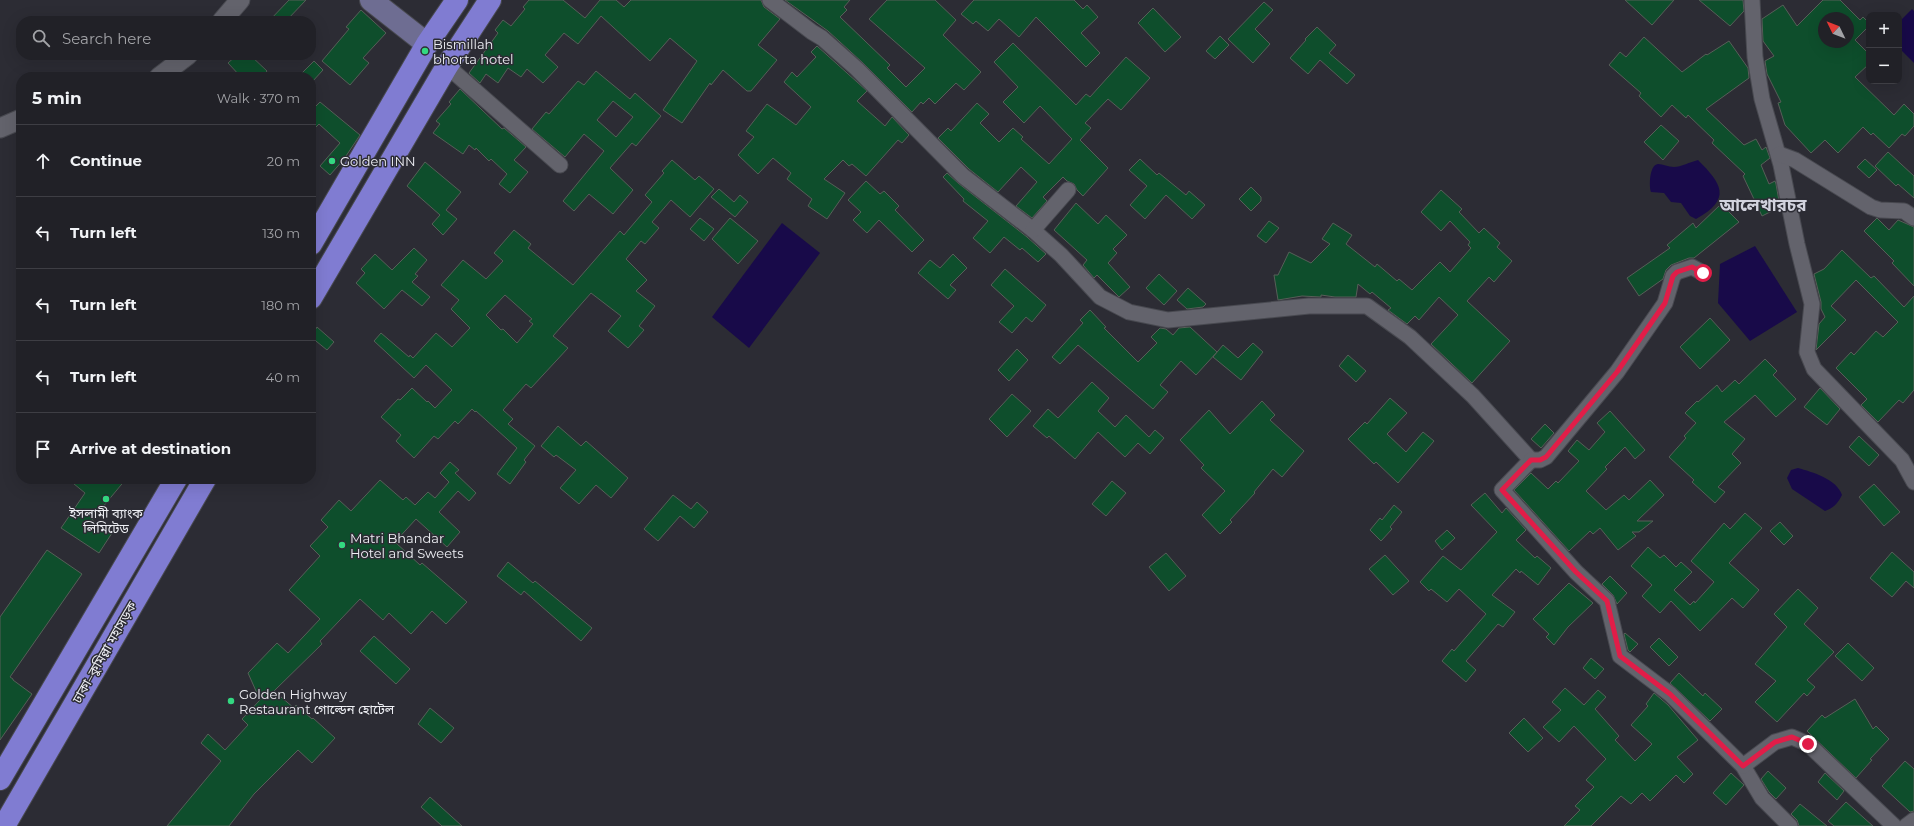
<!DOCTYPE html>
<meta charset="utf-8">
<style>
body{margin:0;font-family:Montserrat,"Noto Sans Bengali",sans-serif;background:#2d2e33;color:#f1f3f6}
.controls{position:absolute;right:12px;top:12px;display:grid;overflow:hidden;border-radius:8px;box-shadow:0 4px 16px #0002}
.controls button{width:36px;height:36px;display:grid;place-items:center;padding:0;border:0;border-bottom:1px solid #3e3e44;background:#212127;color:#f1f3f6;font:20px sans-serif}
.compass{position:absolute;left:1818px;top:12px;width:36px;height:36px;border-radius:50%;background:#212127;box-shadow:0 4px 16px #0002;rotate:313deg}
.stop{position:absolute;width:12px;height:12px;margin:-9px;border:3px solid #e11d48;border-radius:50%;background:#fff}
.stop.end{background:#e11d48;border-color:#fff;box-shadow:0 1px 4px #0008}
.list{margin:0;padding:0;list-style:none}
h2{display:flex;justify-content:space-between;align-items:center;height:52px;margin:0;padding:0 16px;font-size:17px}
h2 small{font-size:13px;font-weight:400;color:#a2a3a7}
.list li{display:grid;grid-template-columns:26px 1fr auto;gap:12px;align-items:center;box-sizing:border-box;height:72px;padding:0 16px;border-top:1px solid #3e3e44}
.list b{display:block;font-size:15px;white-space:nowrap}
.list em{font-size:13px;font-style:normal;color:#a2a3a7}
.icon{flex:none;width:22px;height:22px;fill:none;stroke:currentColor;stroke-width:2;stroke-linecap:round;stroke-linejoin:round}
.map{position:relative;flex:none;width:1914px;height:826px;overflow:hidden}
.search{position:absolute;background:#212127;box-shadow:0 4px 16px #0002;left:16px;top:16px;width:300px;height:44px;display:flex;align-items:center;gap:10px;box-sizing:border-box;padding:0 14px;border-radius:16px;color:#a2a3a7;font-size:15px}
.panel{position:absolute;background:#212127;box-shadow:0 4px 16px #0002;left:16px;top:72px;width:300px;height:412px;border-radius:16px}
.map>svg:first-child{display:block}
</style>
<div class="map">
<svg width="1914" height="826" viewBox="0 0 1914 826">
<rect width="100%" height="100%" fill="#2c2c34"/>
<g fill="#180a49">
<path d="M1912,9L1914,11V63L1899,48V22Z"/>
<path d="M1698,160C1722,184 1732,199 1696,219L1690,216L1681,203L1671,202L1664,193L1651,192C1649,187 1649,165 1658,164C1663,164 1668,167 1674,167C1681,167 1690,162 1698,160Z"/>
<path d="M782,223L820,253L749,348L712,317Z"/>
<path d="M1755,246L1797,312L1750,341L1718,303L1720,264Z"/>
<path d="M1798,468C1812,472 1837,479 1842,495C1838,503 1834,508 1825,511L1792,489L1787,478L1791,470Z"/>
</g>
<g fill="#0e4e2c" stroke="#565f58" fill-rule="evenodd">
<path d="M289,0H306L286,21H269Z"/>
<path d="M529,0H563L585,18L600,0H616L624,7L631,0H761L764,7L780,19L758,45L777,60L751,91H747L723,70L711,85L710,83L682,123L663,110L697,61L670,38L650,61L601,16L578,44L564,33L545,55L558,67L543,83L527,69L521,77L508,68L498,83L486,74L480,83L469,73L498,33L495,30L503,20L511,26L525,9L523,7Z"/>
<path d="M785,0H850L844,7L847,10L840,17L890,65L887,68L906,87L925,68L869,19L887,0H935L956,20L943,35L981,72L964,90L956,83L935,104L929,98L923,104L921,102L912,112L863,63L828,31Z"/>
<path d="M974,0H1074L1083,9L1087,5L1098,17L1081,33L1100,53L1086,67L1036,17L1019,37L999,19L988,31L976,21L973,24L961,14Z"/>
<path d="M1625,0H1674L1652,25Z"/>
<path d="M1699,0H1743L1744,11L1730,26Z"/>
<path d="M1823,0H1840L1860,20L1863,17L1869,23V26L1855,40L1869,54V64L1855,77L1894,115L1904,104L1914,114V126L1905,136L1902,134L1889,148L1873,133L1871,135L1863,127L1838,153L1825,140L1811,153L1785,125L1778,103L1781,102L1767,74L1765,61L1774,56L1763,41L1762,19L1783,5L1797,26ZM1824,18H1848V42H1824Z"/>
<path d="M1264,2L1273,10L1255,29L1270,44L1253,63L1228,39Z"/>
<path d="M1153,8L1181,37L1165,52L1138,23Z"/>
<path d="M361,10L386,33L363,58L369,63L350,85L322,61L349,29L346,27Z"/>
<path d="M1317,27L1336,45L1329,53L1355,75L1347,84L1320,60L1308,74L1290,58L1306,40L1305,39Z"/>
<path d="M1220,36L1229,45L1215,59L1206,51Z"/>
<path d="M1644,37L1682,72L1706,54L1707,55L1729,41L1748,68L1749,78L1706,109L1744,145L1756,139L1762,150L1766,147L1770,158L1761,165L1769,184L1775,181L1776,184L1780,207L1762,216L1743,176L1745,174L1712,143L1714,140L1688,115L1686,118L1672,105L1661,117L1639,96L1641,93L1609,65L1620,52L1626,57Z"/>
<path d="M1013,43L1076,105L1086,94L1090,97L1126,57L1150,78L1121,110L1108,99L1085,123L1091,128L1080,140L1108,168L1083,196L1077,190L1074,184L1067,181L1063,177L1043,197L1047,201L1032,218L1016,206L1037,182L1021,167L998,192L969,169L938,138L948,128L951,131L977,103L989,114L980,123L999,142L1013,128L1023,137L1021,139L1049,164L1072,139L1040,106L1024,123L1003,102L1018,87L994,62Z"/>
<path d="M817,46L867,91L857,101L885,126L892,117L909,135L902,143L898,140L866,176L852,164L849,166L843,160L824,179L845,193L827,219L808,206L812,199L787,179L791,173L773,158L758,174L738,155L754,137L746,131L767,104L796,125L811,107L784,82L792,72L797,77L816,57L811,52Z"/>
<path d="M237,55H250L267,71L262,77H241L228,63Z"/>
<path d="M314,61L323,70L312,82L311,77H306L302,73Z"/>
<path d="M596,71L630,99L635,93L661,116L636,146L632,143L610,168L633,190L613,214L589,194L574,211L563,201L604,151L584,134L565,157L532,129L546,112L549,114L578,81L584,85ZM613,101L633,117L616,137L597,120Z"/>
<path d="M460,89L502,129L504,128L526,147L514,160L528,172L510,193L499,184L507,174L491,159L489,161L476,148L475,150L469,145L463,154L433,133L440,124L436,121L451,104L449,102Z"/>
<path d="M320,102L360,135L344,159L330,175L320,166L340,143L319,124L311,132V111Z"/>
<path d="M1661,125L1679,141L1663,160L1644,142Z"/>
<path d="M1888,152L1914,176V198L1898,184L1896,186L1875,166Z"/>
<path d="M1140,159L1157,175L1159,173L1186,195L1189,191L1205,205L1192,219L1166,195L1145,219L1130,205L1147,186L1129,170Z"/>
<path d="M1865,159L1877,170L1869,178L1857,167Z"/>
<path d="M672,160L695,180L699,176L714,189L690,217L671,200L652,222L659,228L645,244L641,241L626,259L647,280L636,291L655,306L639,326L644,330L628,348L608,331L621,316L591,293L553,336L568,348L531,388L526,384L503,410L513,419L508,424L535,446L524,460L526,462L510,484L497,474L517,448L476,411L475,412L472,409L458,424L455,421L438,439L434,436L414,458L396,441L401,435L381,417L398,399L400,400L412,388L427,402L428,401L435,408L452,390L426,365L414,378L374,341L381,333L409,357L410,355L413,358L436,333L452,347L470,328L451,309L459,300L441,285L463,260L486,279L503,261L494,253L514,230L531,244L528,248L573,285L620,231L624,235L652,202L645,195L664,173L662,171ZM505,295L532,319L529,321L533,324L517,343L503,329L501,330L486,315Z"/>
<path d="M425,162L461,192L446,210L457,219L443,235L432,224L440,215L407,186Z"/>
<path d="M947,173L958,183L1027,237L1046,254L1038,262L1022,248L1020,250L1004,237L990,253L973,238L988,221L963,201L964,199L943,177Z"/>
<path d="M866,181L880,194L884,191L899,206L895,210L924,240L912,252L879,220L867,233L853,220L861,212L848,200Z"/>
<path d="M1251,187L1261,197V201L1251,211L1239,199Z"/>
<path d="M719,189L734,202L740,195L748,202L735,217L711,197Z"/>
<path d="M1441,190L1462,209L1459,212L1479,233L1484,228L1500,243L1497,247L1512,261L1494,282L1489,277L1467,301L1510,341L1472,383L1431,344L1458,315L1439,297L1419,320L1415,316L1407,324L1388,310L1391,308L1372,292L1370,294L1358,284L1356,297H1335L1321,295V297L1302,296L1278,300L1274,275H1278L1289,252L1311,263L1330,244L1322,239L1333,223L1352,235L1346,244L1375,267L1377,264L1397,281L1399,279L1412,290L1440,262L1450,272L1471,248L1468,245L1470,242L1450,221L1441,231L1421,212Z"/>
<path d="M1076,203L1098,224L1106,215L1127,235L1113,249L1117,253L1108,263L1130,287L1119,297L1097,275L1094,278L1083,265L1087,260L1054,230Z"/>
<path d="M1721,204L1739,222L1694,258H1689L1671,265L1666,270L1663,279L1639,296L1627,278L1670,248L1667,245L1693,223L1696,228Z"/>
<path d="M700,218L714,229L704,241L690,229Z"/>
<path d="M730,218L758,241L738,264L712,239Z"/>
<path d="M1877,218L1889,230L1898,220L1914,227V286L1892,263L1894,261L1864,231Z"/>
<path d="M1269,221L1279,228L1266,243L1257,236Z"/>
<path d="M414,248L427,260L415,274L418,276L412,282L430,297L422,306L402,290L384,309L356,283L365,273L361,269L375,254L392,270Z"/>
<path d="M1842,250L1871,278L1874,276L1904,307L1914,296V390L1903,403L1899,400L1878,422L1861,405L1867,399L1836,368L1851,352L1854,355L1876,331L1883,337L1898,322L1856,280L1831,306L1846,320L1816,350L1819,324L1825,317L1821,309V302L1814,274L1824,269Z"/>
<path d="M953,254L967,268L950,285L956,290L948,299L918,273L930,260L940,268Z"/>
<path d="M1005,269L1046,305L1032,322L1026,317L1012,333L999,322L1014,306L991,285Z"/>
<path d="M1159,274L1177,291L1164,305L1146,288Z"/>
<path d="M1188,288L1206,304L1203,307L1187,309L1177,300Z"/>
<path d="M1090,310L1106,327L1104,328L1138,362L1157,343L1151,337L1160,328L1166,329L1173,335L1179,328L1190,327L1217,352L1196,375L1181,361L1160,385L1168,392L1153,409L1078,345L1060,364L1052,357L1083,323L1080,320Z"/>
<path d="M1710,318L1730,340L1700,369L1680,347Z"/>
<path d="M317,327L334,342L327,350L311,337Z"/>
<path d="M1253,343L1263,352L1241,380L1213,357L1223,345L1238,358Z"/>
<path d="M1017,349L1028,360L1009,381L998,370Z"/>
<path d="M1348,355L1366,371L1356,382L1339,366Z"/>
<path d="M1765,359L1777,371L1773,375L1796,399L1776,417L1755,395L1724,422L1745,439L1732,454L1741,463L1718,487L1725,492L1715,503L1692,482L1694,480L1669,457L1686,438L1684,436L1696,423L1685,413L1697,401L1698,402L1717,385L1722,392L1735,380L1739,384Z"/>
<path d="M1092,382L1109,398L1098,411L1115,427L1126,415L1149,437L1155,430L1164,438L1150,454L1138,443L1125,457L1098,432L1075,459L1049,436L1047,438L1033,426L1048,409L1058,418Z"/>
<path d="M1820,388L1840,409L1827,425L1804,407Z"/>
<path d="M1012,394L1031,411L1007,437L989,419Z"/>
<path d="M1390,398L1407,413L1387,434L1406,452L1423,432L1434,441L1398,483L1376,462L1374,464L1348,439L1365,422L1367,424Z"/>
<path d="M1262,401L1275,415L1270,420L1304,451L1282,477L1273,469L1254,492L1255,493L1230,520L1232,522L1220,534L1202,515L1225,491L1201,468L1204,465L1180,440L1209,410L1230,434Z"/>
<path d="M1610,411L1645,450L1635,459L1625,447L1605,467L1607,469L1586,491L1606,510L1624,495L1629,500L1650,480L1664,495L1637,521H1653L1639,532H1632L1636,536L1618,550L1600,528L1593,534L1590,531L1569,551L1514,490L1531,473L1548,489L1556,481L1558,483L1579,461L1568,451L1577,440L1589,450L1605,432L1597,423Z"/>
<path d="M1545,424L1554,433L1541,448L1531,439Z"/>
<path d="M558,426L581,446L586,441L628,478L611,498L596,485L579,504L560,488L576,470L556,455L554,457L541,446Z"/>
<path d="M1859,436L1879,455L1869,466L1849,447Z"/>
<path d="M450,462L459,470L455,473L476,493L469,501L458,491L439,512L460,532L447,547L416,519L395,542L420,565L422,563L467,602L446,624L432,611L411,634L389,613L383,620L360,599L320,641L322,644L274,691L294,708L296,705L312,719L313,718L335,738L312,763L298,750L254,794L229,826H167L221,761L201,743L208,734L225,750L248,725L242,719L260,700L248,673L277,643L288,653L320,619L289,590L320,556L310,546L328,527L321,520L339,500L351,511L380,480L403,500L406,497L415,505L428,492L435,498L449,482L440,473Z"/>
<path d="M68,479H126L92,520L112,533L99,553L61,528L85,493Z"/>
<path d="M1112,481L1126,493L1106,516L1092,504Z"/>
<path d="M1874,484L1900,512L1884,526L1859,497Z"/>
<path d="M1485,493L1502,513L1506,508L1526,530L1516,540L1535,558L1537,556L1551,568L1538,585L1521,571L1520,573L1516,569L1492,595L1515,612L1503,627L1498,624L1466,661L1476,670L1466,682L1442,661L1452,649L1454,651L1486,614L1459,589L1447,602L1431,589L1429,591L1420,582L1443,556L1461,570L1497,532L1471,505Z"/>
<path d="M673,495L691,509L697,502L708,512L694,528L680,516L658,541L644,529Z"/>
<path d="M1394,505L1402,512L1390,527L1392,529L1381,541L1370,530L1380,518L1382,520Z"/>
<path d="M1745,513L1762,528L1729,563L1759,590L1743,608L1732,598L1700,631L1671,601L1660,613L1642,596L1652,585L1631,566L1648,547L1660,558L1664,555L1676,567L1681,562L1692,572L1674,590L1690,605L1694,601L1695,603L1714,582L1691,561L1724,523L1730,529Z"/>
<path d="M1780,522L1793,536L1784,545L1770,531Z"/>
<path d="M1447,530L1455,538L1442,550L1435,541Z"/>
<path d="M47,550L82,574L10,677L13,679V680L32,694L0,740V617Z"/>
<path d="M1892,552L1914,572V588L1906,581L1892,597L1870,578Z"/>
<path d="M1166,553L1186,576L1169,591L1149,567Z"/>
<path d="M1385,555L1409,581L1393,595L1369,569Z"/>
<path d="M508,562L533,583L535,581L592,628L581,641L524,591L521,595L497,576Z"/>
<path d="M1610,576L1627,593L1617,604L1613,595L1602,584Z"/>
<path d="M1569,583L1593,603L1568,627L1554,645L1546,637L1549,634L1533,619Z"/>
<path d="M1798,589L1818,608L1804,624L1834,652L1807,680L1815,687L1807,696L1804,693L1777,722L1755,702L1776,681L1755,664L1787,627L1774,614Z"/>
<path d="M1625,633L1638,644L1630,652L1628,650L1624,634Z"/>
<path d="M374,636L410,669L396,684L360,651Z"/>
<path d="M1659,638L1678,657L1669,666L1650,647Z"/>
<path d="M1848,643L1874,668L1862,681L1835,656Z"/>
<path d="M1591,658L1604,669L1595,679L1583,668Z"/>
<path d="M1679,673L1703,696L1705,693L1722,709L1710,721L1670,683Z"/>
<path d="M1565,688L1584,705L1598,690L1606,697L1595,709L1619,736L1615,740L1635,761L1652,744L1631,725L1648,706L1646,704L1654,693L1668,705L1698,740L1677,757L1693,774L1684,783L1676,775L1650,801L1642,793L1631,804L1621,796L1591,826H1564L1580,810L1575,806L1594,787L1586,780L1606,759L1574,726L1559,742L1543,727L1561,710L1552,702Z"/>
<path d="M1855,699L1873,729L1876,726L1889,739L1870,759L1872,760L1856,778L1807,731L1822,715L1825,718Z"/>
<path d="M430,708L454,728L441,743L418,724Z"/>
<path d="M1524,718L1543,738L1528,752L1509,733Z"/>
<path d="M1905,761L1914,769V811L1910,812L1882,786Z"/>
<path d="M1768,771L1786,788L1776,799L1769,792L1761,779Z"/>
<path d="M1731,773L1744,785L1726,805L1713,793Z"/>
<path d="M1825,773L1844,791L1837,800L1818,782Z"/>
<path d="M430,797L462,826H442L421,807Z"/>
<path d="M1846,802L1873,826H1834L1828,821Z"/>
<path d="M1800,804L1827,826H1799L1797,820L1791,814Z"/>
</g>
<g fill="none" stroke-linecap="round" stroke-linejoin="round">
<g stroke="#484950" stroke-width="17">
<g id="minor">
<path d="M770,0L812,32L822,38L857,69L963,176L1033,230L1061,255L1100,297L1129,312L1168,320L1309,306H1367L1410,337L1473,396L1531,460L1502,490L1576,572L1607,601L1620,656L1670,694L1743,766L1762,798L1790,826"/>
<path d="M1752,0L1755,57L1762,99L1781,165L1797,244L1812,304L1807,352L1814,369L1902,460L1914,482"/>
<path d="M447,66L560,165"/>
<path d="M1779,154L1795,160L1871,207L1880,210L1904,211L1914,218"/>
<path d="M1033,230L1068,190"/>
<path d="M1531,460H1540L1546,457L1617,372L1665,303L1673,276L1677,272L1692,267L1703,273"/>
<path d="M1743,766L1775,742L1792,737L1808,744L1894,826"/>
<path d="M1906,826L1914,820"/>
</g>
</g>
<g stroke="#484950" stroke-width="21">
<g id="tertiary">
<path d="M222,21L240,0"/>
<path d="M159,77L188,55"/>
<path d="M0,128L21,119"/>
</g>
</g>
<g stroke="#484950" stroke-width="24">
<path id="secondary" d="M371,0L427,44"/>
</g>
<g stroke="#484950" stroke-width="24">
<g id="trunk">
<path d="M311,244L427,44L457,0"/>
<path d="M311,298L447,66L490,0"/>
<path d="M0,779L176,479"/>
<path d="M4,826L205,479"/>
</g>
</g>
<use href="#minor" stroke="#63636c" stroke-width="15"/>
<use href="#tertiary" stroke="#63636c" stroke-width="19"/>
<use href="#secondary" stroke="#6e6d92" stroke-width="22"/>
<use href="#trunk" stroke="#807cd2" stroke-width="22"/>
</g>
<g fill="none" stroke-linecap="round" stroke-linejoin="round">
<path stroke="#e11d48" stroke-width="5" d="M1703,273L1692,267L1677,272L1673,276L1665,303L1617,372L1546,457L1540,460H1531L1502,490L1576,572L1607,601L1620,656L1670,694L1743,766L1775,742L1792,737L1808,744"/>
</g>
<g fill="#33d881" stroke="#2c2c34" stroke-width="1.5">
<circle cx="425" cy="51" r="4"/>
<circle cx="332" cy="161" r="4"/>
<circle cx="106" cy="499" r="4"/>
<circle cx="342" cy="545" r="4"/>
<circle cx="231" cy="701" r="4"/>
</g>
<g text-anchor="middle" stroke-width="3" stroke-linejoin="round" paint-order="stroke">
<g font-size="13" fill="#eeeff4" stroke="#2c2c34" text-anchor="start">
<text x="433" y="49">Bismillah<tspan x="433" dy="15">bhorta hotel</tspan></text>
<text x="340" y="166">Golden INN</text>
<text x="106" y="518" text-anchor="middle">ইসলামী ব্যাংক<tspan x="106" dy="15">লিমিটেড</tspan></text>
<text x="350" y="543">Matri Bhandar<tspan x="350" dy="15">Hotel and Sweets</tspan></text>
<text x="239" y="699">Golden Highway<tspan x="239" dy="15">Restaurant গোল্ডেন হোটেল</tspan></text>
</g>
<g font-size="13" fill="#eeeff4" stroke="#2c2c34">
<text transform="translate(104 652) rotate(-60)" y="5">ঢাকা–কুমিল্লা মহাসড়ক</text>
</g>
<g font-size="17" font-weight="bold" fill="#d2d3de" stroke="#2c2c34">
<text x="1763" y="211">আলেখারচর</text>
</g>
</g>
</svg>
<div class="controls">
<button>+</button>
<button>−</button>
</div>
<svg class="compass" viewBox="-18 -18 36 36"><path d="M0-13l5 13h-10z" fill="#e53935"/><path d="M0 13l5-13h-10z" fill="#a2a3a7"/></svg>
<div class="stop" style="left:1703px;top:273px"></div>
<div class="stop end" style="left:1808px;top:744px"></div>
<div class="search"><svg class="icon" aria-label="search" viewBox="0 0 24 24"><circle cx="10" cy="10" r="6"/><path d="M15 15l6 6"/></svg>Search here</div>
<section class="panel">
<h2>5 min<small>Walk · 370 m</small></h2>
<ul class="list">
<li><svg class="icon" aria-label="ahead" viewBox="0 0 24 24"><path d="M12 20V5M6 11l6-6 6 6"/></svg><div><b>Continue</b></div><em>20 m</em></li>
<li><svg class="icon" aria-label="left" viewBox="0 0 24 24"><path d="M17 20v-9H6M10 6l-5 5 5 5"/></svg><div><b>Turn left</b></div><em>130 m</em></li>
<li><svg class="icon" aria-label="left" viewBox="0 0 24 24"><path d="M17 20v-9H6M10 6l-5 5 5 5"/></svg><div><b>Turn left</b></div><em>180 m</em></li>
<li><svg class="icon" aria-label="left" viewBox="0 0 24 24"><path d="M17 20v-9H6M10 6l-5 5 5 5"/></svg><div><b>Turn left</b></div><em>40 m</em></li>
<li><svg class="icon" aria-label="arrive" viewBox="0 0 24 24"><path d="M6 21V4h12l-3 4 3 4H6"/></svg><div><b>Arrive at destination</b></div></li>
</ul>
</section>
</div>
